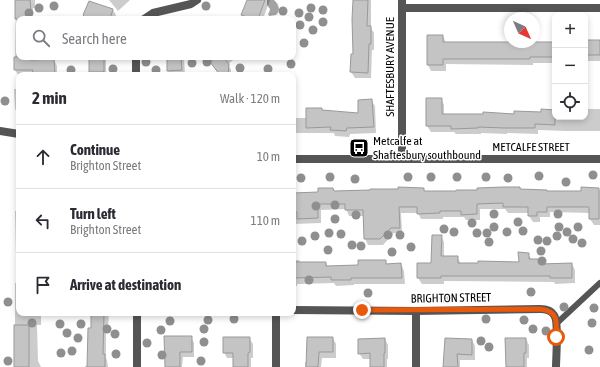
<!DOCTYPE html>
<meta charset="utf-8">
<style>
body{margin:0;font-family:"Asap Condensed",sans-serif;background:#f2f2f3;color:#2b2b33}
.controls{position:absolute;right:12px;top:12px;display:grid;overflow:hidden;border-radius:8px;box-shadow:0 2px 6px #0003}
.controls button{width:36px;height:36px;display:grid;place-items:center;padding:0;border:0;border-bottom:1px solid #e1e1e2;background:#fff;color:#2b2b33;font:20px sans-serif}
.compass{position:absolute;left:504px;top:12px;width:36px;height:36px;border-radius:50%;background:#fff;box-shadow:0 2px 6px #0003;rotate:135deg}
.stop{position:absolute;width:12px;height:12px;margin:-9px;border:3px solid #ea580c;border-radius:50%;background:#fff}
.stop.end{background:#ea580c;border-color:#fff;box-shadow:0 1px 4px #0008}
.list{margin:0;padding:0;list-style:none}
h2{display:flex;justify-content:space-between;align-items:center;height:52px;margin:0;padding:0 16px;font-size:17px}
h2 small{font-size:13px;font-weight:400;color:#7c7c81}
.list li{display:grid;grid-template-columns:26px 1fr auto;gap:12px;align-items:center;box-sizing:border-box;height:64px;padding:0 16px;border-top:1px solid #e1e1e2}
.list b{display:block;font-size:15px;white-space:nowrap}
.list p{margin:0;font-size:13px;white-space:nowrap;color:#7c7c81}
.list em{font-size:13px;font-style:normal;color:#7c7c81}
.icon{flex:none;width:22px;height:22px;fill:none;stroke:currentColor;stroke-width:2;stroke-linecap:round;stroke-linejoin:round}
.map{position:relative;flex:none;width:600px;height:367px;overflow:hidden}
.search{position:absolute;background:#fff;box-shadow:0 2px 6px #0003;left:16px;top:16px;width:280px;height:44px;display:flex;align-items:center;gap:10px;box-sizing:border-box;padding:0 14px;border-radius:8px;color:#7c7c81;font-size:15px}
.panel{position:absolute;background:#fff;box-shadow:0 2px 6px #0003;left:16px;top:72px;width:280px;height:244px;border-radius:8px}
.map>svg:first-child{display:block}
</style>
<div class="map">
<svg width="600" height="367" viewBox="0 0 600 367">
<rect width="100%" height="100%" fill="#fff"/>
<path fill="#a3a3a3" d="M267,0H274C279,4 281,11 276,15L269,16L268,13H269L270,9L267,5Z"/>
<g fill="#0003">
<path d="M16,0H35V8H33V15H31L32,19H19V57H32V61L54,60L57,66V75H18L15,70Z"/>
<path d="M109,0H130L118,11Z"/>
<path d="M249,0H270L263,19H245L243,15Z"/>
<path d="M355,0H371V28L374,33V50H372L371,78H355L351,72L354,55Z"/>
<path d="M113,10L116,15L114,19H84Z"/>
<path d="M443,36L446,43H555V63H533V65L446,64V71H431L428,65Z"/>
<rect x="585" y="40" width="15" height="21"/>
<path d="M90,57H106V75H91L90,72Z"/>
<path d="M168,57H184L185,75H171L168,71Z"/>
<path d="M217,57H237L228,64L231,70V75H220L214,67L211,62Z"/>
<path d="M14,89H19V115L15,109Z"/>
<path d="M441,99L444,105V115H515L555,111V117H585V109H600V131H566L538,130V134L507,133V134L481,133V134H456L454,132H431L427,126Z"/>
<path d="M371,100L375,106L376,133L350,134L349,137L335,136L334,133H295V135H293V118H307L322,111L359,114Z"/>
<path d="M520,188L521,190L547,192H582L599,189L600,191V225H594L590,219V213L550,212V217H540V222H533L529,216V213H508L505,209H480V220H466L464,217H443V219H421L418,213H401L402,233H394L383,245H368L365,239V216H349L346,209L321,210V223L293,224V194L423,189L426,192L478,191Z"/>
<path d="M15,211H19V261L16,255Z"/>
<path d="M441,236L444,242V257H457L461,264L520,263L528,254L532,260H540L542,265L572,264L575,270V283L555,284L554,282L444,281V284H422L418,278L432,264Z"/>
<path d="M293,260H299L300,263H326L328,267L359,266L385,261L387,265L401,264L404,271L405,284H354V285L336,286L334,283L302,284H297V286H293Z"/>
<path d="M15,283H19V313H41V325H37L38,361L41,367H14V360H15Z"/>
<path d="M92,313H109L108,327H106V358L107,360L108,367H85V366H88L92,329Z"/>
<path d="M191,337L194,343V357H183L182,367H165Z"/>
<path d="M249,338L253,344V358H251V367H234V358H227L224,352Z"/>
<path d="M333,338L336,344V358H322L321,367H305V362H308Z"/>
<path d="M385,339L388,345V359H387V367H371V359H363L359,353Z"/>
<path d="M526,339L529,345V358H527V367H507Z"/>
<path d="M472,340L475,346V360H460V367H445L444,364Z"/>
</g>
<g fill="#c4c4c4" stroke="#999">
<path d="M15,0H30L31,10H29V19H15Z"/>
<path d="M247,0H265L258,19H252L241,15Z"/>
<path d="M353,0H368L367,26H371V44H369L368,73L350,72L351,54H353L352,19Z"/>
<path d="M89,1L113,9L110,19H83L84,16L83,15Z"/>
<path d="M427,35H443V42H553V57H530V59H443V65H427Z"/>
<rect x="585" y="40" width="15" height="15"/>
<path d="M14,57H30V60L54,59L55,75H32L33,70H14Z"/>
<rect x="89" y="57" width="15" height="15"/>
<path d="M167,57H181L182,70L167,71Z"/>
<path d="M216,57H223L229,64L228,75H220L210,62Z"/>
<path d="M426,98H442V114H483V112L514,114V111L541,112V109L555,110V125L535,124V128H504L478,127V128L451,129V126H426Z"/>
<path d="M372,99L374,127L347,128L346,131L330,130L331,127L306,128V108H322V110L358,113V100Z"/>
<path d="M398,187L424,188V191H456V190H477V188L503,187H520V189L547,190V191H581V187L599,188V219H589V207H547V212H537V216H528V207H503V203L477,204V214L461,215V211H440V213L417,214V207H399L400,228H391L380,239H364L363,210H345V204H318V218L297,219V212H293V193L318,192V188H333L334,191L370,190V189H398Z"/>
<path d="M432,235H442L441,256H458V263H478V261L519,262L518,252L529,253V259H540V264L572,263V278H550V276H441V278H417V263H431Z"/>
<path d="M358,260H386V264L401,263L402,278H351V280H331V277L293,278V262H326V266L358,265Z"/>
<path d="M91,313H104L103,354H105V367H87L88,328H91Z"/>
<rect x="14" y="325" width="15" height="42"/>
<path d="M164,336H192V352H180V367H165Z"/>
<path d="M223,337H250V352L248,353V367H233V353H223Z"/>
<path d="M307,337H333V352H319L318,367H306Z"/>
<path d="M385,338V353H384V367H370V353L358,354V339Z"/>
<path d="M445,338L472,339V355L457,354L458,367H443Z"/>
<path d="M505,338H526V353H524V367H506Z"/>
</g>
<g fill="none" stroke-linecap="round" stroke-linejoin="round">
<path stroke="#555" stroke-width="6" d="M557,323L600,283"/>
<g stroke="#555" stroke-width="8">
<path d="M402,8H600"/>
<path d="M144,19L153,13L191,4L197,0"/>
<path d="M136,57V75"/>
<path d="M0,131L19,134"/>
<path d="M402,158V0"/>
<path d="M293,159H600"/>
<path d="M293,310L416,311L540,309C545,309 551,310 554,315C559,321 556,358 556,367"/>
<path d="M416,311V367"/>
<path d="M137,367V313"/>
<path d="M276,367V313"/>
</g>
</g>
<g fill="#8f8f8f">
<circle cx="54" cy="6" r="4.5"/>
<circle cx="206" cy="6" r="4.5"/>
<circle cx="39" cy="8" r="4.5"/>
<circle cx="311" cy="8" r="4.5"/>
<circle cx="323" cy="10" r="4.5"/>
<circle cx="283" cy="11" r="4.5"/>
<circle cx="29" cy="13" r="4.5"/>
<circle cx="299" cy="13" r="4.5"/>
<circle cx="309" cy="17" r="4.5"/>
<circle cx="323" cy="22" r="4.5"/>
<circle cx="300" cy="25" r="4.5"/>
<circle cx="313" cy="30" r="4.5"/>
<circle cx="304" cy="43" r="4.5"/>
<circle cx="146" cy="62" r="4.5"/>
<circle cx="207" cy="62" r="4.5"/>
<circle cx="192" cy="63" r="4.5"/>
<circle cx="291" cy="64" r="4.5"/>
<circle cx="240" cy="68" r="4.5"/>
<circle cx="113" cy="69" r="4.5"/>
<circle cx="268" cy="69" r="4.5"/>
<circle cx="71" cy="70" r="4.5"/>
<circle cx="156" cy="70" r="4.5"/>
<circle cx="5" cy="101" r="4.5"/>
<circle cx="593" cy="175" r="4.5"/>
<circle cx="539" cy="176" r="4.5"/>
<circle cx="330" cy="177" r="4.5"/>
<circle cx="408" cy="177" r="4.5"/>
<circle cx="431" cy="177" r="4.5"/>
<circle cx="457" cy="177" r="4.5"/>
<circle cx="486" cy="177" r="4.5"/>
<circle cx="301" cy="178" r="4.5"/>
<circle cx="508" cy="178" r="4.5"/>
<circle cx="355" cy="179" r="4.5"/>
<circle cx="566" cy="182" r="4.5"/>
<circle cx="335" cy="205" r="4.5"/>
<circle cx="316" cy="206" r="4.5"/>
<circle cx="494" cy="214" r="4.5"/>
<circle cx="558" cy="214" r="4.5"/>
<circle cx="356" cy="215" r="4.5"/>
<circle cx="335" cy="219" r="4.5"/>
<circle cx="518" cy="222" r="4.5"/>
<circle cx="472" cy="223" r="4.5"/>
<circle cx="494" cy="227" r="4.5"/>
<circle cx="559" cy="227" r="4.5"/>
<circle cx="578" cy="227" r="4.5"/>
<circle cx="444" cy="229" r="4.5"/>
<circle cx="523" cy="231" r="4.5"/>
<circle cx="454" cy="232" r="4.5"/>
<circle cx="507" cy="232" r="4.5"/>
<circle cx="567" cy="232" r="4.5"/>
<circle cx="329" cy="233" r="4.5"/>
<circle cx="477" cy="233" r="4.5"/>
<circle cx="487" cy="233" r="4.5"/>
<circle cx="341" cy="234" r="4.5"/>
<circle cx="388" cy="235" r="4.5"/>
<circle cx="400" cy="235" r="4.5"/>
<circle cx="315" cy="236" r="4.5"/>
<circle cx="557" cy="236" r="4.5"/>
<circle cx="573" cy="239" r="4.5"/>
<circle cx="538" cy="240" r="4.5"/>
<circle cx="302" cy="241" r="4.5"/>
<circle cx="547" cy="241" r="4.5"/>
<circle cx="489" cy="242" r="4.5"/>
<circle cx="582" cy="243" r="4.5"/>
<circle cx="352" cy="245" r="4.5"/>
<circle cx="361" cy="246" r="4.5"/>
<circle cx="411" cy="247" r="4.5"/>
<circle cx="328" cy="250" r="4.5"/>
<circle cx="541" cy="251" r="4.5"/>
<circle cx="392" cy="252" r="4.5"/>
<circle cx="542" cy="261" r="4.5"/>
<circle cx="309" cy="280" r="4.5"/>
<circle cx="531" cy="292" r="4.5"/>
<circle cx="368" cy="293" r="4.5"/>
<circle cx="444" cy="298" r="4.5"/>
<circle cx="8" cy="302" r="4.5"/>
<circle cx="564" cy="307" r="4.5"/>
<circle cx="594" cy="308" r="4.5"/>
<circle cx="234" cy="319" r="4.5"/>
<circle cx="486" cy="319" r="4.5"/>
<circle cx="208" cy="320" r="4.5"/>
<circle cx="524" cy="320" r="4.5"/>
<circle cx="170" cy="321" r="4.5"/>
<circle cx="32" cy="323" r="4.5"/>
<circle cx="592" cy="323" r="4.5"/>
<circle cx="60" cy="324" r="4.5"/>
<circle cx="81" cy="324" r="4.5"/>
<circle cx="107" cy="329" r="4.5"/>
<circle cx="204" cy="329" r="4.5"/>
<circle cx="533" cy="329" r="4.5"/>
<circle cx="161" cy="330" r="4.5"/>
<circle cx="546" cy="331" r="4.5"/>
<circle cx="67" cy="333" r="4.5"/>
<circle cx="115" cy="334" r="4.5"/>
<circle cx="78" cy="338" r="4.5"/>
<circle cx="481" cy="341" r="4.5"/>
<circle cx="204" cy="342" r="4.5"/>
<circle cx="147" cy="343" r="4.5"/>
<circle cx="489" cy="347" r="4.5"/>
<circle cx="589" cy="350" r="4.5"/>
<circle cx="72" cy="351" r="4.5"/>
<circle cx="61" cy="353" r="4.5"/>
<circle cx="116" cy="354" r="4.5"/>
<circle cx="162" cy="355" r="4.5"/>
<circle cx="8" cy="361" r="4.5"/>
<circle cx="201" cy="361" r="4.5"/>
</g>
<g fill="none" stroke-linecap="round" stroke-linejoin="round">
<path stroke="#ea580c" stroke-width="5" d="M362,310L540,309C558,311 557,321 556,337"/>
</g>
<defs>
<g id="bus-square" transform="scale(1)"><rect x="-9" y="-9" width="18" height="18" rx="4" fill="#000" stroke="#fff"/><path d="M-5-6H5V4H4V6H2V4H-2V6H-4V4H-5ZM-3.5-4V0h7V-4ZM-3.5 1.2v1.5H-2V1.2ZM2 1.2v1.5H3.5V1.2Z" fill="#fff"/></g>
</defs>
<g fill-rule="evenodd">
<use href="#bus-square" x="359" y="148"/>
</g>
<g text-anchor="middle" stroke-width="3" stroke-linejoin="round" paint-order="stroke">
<g font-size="12" fill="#000" stroke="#fff">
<text transform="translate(390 67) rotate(-90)" y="4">SHAFTESBURY AVENUE</text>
<text x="531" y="151">METCALFE STREET</text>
<text transform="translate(451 298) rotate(-1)" y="4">BRIGHTON STREET</text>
</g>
<g font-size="12" fill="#000" stroke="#fff" text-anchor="start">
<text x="373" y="145">Metcalfe at<tspan x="373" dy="14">Shaftesbury southbound</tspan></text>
</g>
</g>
</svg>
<div class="controls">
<button>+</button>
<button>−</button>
<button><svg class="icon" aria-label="locate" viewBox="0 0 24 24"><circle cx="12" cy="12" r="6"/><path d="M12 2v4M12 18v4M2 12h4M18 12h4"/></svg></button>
</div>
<svg class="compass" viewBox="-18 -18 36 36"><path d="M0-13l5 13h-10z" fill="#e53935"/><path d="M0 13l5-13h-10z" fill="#7c7c81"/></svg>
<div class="stop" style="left:556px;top:337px"></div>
<div class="stop end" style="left:362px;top:310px"></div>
<div class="search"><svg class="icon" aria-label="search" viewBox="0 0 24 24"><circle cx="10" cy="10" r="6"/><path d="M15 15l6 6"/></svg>Search here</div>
<section class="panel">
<h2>2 min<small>Walk · 120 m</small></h2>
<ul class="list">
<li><svg class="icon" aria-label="ahead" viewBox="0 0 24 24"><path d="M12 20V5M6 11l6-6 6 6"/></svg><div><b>Continue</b><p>Brighton Street</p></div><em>10 m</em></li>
<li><svg class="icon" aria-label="left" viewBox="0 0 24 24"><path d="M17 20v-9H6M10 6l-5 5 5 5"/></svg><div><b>Turn left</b><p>Brighton Street</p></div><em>110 m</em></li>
<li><svg class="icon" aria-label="arrive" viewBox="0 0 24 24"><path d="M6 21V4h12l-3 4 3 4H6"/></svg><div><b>Arrive at destination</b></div></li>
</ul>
</section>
</div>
